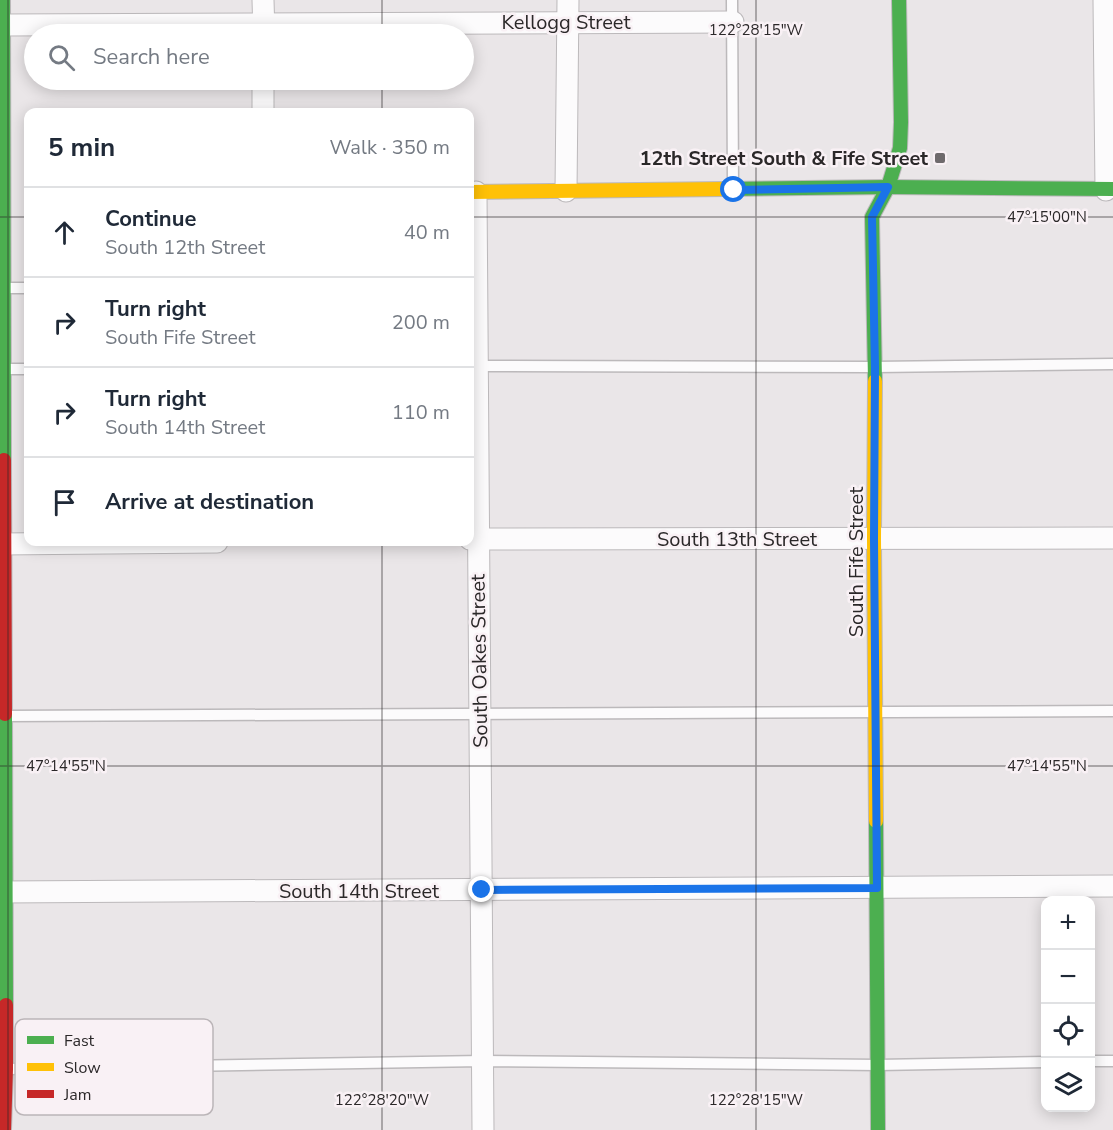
<!DOCTYPE html>
<meta charset="utf-8">
<style>
body{margin:0;font-family:"Nunito Sans",sans-serif;background:#f6f6f7;color:#1f2937}
.controls{position:absolute;right:18px;bottom:18px;display:grid;overflow:hidden;border-radius:12px;box-shadow:0 3px 15px #0003}
.controls button{width:54px;height:54px;display:grid;place-items:center;padding:0;border:0;border-bottom:2px solid #e0e1e3;background:#fff;color:#1f2937;font:30px sans-serif}
.stop{position:absolute;width:18px;height:18px;margin:-14px;border:4px solid #1a73e8;border-radius:50%;background:#fff}
.stop.end{background:#1a73e8;border-color:#fff;box-shadow:0 2px 6px #0008}
.list{margin:0;padding:0;list-style:none}
h2{display:flex;justify-content:space-between;align-items:center;height:78px;margin:0;padding:0 24px;font-size:26px}
h2 small{font-size:20px;font-weight:400;color:#747a83}
.list li{display:grid;grid-template-columns:39px 1fr auto;gap:18px;align-items:center;box-sizing:border-box;height:90px;padding:0 24px;border-top:2px solid #e0e1e3}
.list b{display:block;font-size:22px;white-space:nowrap}
.list p{margin:0;font-size:20px;white-space:nowrap;color:#747a83}
.list em{font-size:20px;font-style:normal;color:#747a83}
.icon{flex:none;width:33px;height:33px;fill:none;stroke:currentColor;stroke-width:2;stroke-linecap:round;stroke-linejoin:round}
.map{position:relative;flex:none;width:1113px;height:1130px;overflow:hidden}
.search{position:absolute;background:#fff;box-shadow:0 3px 15px #0003;left:24px;top:24px;width:450px;height:66px;display:flex;align-items:center;gap:15px;box-sizing:border-box;padding:0 21px;border-radius:33px;color:#747a83;font-size:22px}
.panel{position:absolute;background:#fff;box-shadow:0 3px 15px #0003;left:24px;top:108px;width:450px;height:438px;border-radius:12px}
.map>svg:first-child{display:block}
</style>
<div class="map">
<svg width="1113" height="1130" viewBox="0 0 1113 1130">
<rect width="100%" height="100%" fill="#eae6e8"/>
<g fill="none" stroke-linecap="round" stroke-linejoin="round">
<g stroke="#bcb9bb" stroke-width="13">
<g id="lane">
<path d="M732,0L733,187"/>
<path d="M5,288H28"/>
<path d="M474,366L875,367L1113,364"/>
<path d="M5,369H28"/>
<path d="M6,716L1113,711"/>
<path d="M1090,1061H1113"/>
<path d="M8,1069L482,1061L878,1065L1046,1062"/>
</g>
</g>
<g stroke="#bcb9bb" stroke-width="23">
<g id="street">
<path d="M263,0L264,34"/>
<path d="M1104,0L1106,190"/>
<path d="M3,25L733,22"/>
<path d="M263,112V80"/>
<path d="M566,191L568,0"/>
<path d="M476,192L483,1130"/>
<path d="M470,539L1113,538"/>
<path d="M0,544L217,542"/>
<path d="M0,892L1113,886"/>
</g>
</g>
<g stroke="#bcb9bb" stroke-width="16">
<g id="fast">
<path d="M3,0L4,460"/>
<path d="M725,189L888,187L1113,189"/>
<path d="M875,381L872,217L888,187L900,148L901,122L899,0"/>
<path d="M5,714L6,1005"/>
<path d="M876,821L878,1130"/>
</g>
</g>
<g stroke="#bcb9bb" stroke-width="16">
<g id="slow">
<path d="M470,192L725,189"/>
<path d="M875,381L874,539L876,821"/>
</g>
</g>
<g stroke="#bcb9bb" stroke-width="16">
<g id="jam">
<path d="M4,460L5,714"/>
<path d="M4,1130L6,1069V1005"/>
</g>
</g>
<use href="#lane" stroke="#fcfbfc" stroke-width="10"/>
<use href="#street" stroke="#fcfbfc" stroke-width="21"/>
<use href="#fast" stroke="#4caf50" stroke-width="14"/>
<use href="#slow" stroke="#ffc107" stroke-width="14"/>
<use href="#jam" stroke="#c62828" stroke-width="14"/>
</g>
<g fill="none" stroke-linecap="round" stroke-linejoin="round">
<path stroke="#1a73e8" stroke-width="8" d="M482,890L877,888L874,539L875,367L872,217L888,187L734,190"/>
</g>
<path fill="none" stroke="#2b2829" stroke-width="1.5" stroke-opacity="0.45" d="M8,0V1130M382,0V34M756,0V1130M382,80V112M0,217H28M470,217H1113M382,542V1130M0,766H1113"/>
<rect fill="#6e6a6c" stroke="#f9f1f5" stroke-width="2" x="934" y="152" width="12" height="12" rx="3"/>
<g text-anchor="middle" stroke-width="5" stroke-linejoin="round" paint-order="stroke">
<g font-size="20" fill="#2b2829" stroke="#f9f1f5">
<text x="566" y="29">Kellogg Street</text>
<text x="737" y="546">South 13th Street</text>
<text transform="translate(856 562) rotate(-90)" y="7">South Fife Street</text>
<text transform="translate(479 661) rotate(-91)" y="7">South Oakes Street</text>
<text x="359" y="898">South 14th Street</text>
</g>
<g font-size="20" font-weight="bold" fill="#2b2829" stroke="#f9f1f5" text-anchor="end">
<text x="928" y="165">12th Street South &amp; Fife Street</text>
</g>
</g>
<rect x="15" y="1019" width="198" height="96" rx="9" fill="#f9f1f5" stroke="#bbb5b8" stroke-width="1.5"/>
<rect x="27" y="1036" width="27" height="8" fill="#4caf50"/>
<rect x="27" y="1063" width="27" height="8" fill="#ffc107"/>
<rect x="27" y="1090" width="27" height="8" fill="#c62828"/>
<g font-size="16" fill="#2b2829">
<text x="64" y="1046">Fast</text>
<text x="64" y="1073">Slow</text>
<text x="64" y="1100">Jam</text>
</g>
<g font-size="15" text-anchor="middle" fill="#2b2829" stroke="#f9f1f5" stroke-width="5" stroke-linejoin="round" paint-order="stroke">
<text x="756" y="35">122°28'15"W</text>
<text x="1047" y="222">47°15'00"N</text>
<text x="66" y="771">47°14'55"N</text>
<text x="1047" y="771">47°14'55"N</text>
<text x="382" y="1105">122°28'20"W</text>
<text x="756" y="1105">122°28'15"W</text>
</g>
</svg>
<div class="controls">
<button>+</button>
<button>−</button>
<button><svg class="icon" aria-label="locate" viewBox="0 0 24 24"><circle cx="12" cy="12" r="6"/><path d="M12 2v4M12 18v4M2 12h4M18 12h4"/></svg></button>
<button><svg class="icon" aria-label="layers" viewBox="0 0 24 24"><path d="M12 4l9 5-9 5-9-5zM3 14l9 5 9-5"/></svg></button>
</div>
<div class="stop" style="left:734px;top:190px"></div>
<div class="stop end" style="left:482px;top:890px"></div>
<div class="search"><svg class="icon" aria-label="search" viewBox="0 0 24 24"><circle cx="10" cy="10" r="6"/><path d="M15 15l6 6"/></svg>Search here</div>
<section class="panel">
<h2>5 min<small>Walk · 350 m</small></h2>
<ul class="list">
<li><svg class="icon" aria-label="ahead" viewBox="0 0 24 24"><path d="M12 20V5M6 11l6-6 6 6"/></svg><div><b>Continue</b><p>South 12th Street</p></div><em>40 m</em></li>
<li><svg class="icon" aria-label="right" viewBox="0 0 24 24"><path d="M7 20v-9h11M14 6l5 5-5 5"/></svg><div><b>Turn right</b><p>South Fife Street</p></div><em>200 m</em></li>
<li><svg class="icon" aria-label="right" viewBox="0 0 24 24"><path d="M7 20v-9h11M14 6l5 5-5 5"/></svg><div><b>Turn right</b><p>South 14th Street</p></div><em>110 m</em></li>
<li><svg class="icon" aria-label="arrive" viewBox="0 0 24 24"><path d="M6 21V4h12l-3 4 3 4H6"/></svg><div><b>Arrive at destination</b></div></li>
</ul>
</section>
</div>
